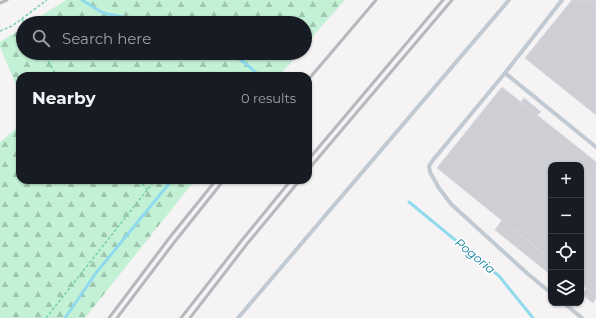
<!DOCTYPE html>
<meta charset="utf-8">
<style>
body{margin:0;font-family:Montserrat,sans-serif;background:#242831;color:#f1f3f6}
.controls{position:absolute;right:12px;bottom:12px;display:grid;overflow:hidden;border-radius:8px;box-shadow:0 1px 3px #0004}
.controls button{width:36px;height:36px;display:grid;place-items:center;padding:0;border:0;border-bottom:1px solid #363941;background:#171b24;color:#f1f3f6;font:20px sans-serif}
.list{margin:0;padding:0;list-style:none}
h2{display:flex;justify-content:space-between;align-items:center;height:52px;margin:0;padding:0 16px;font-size:17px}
h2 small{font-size:13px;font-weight:400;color:#9ea1a6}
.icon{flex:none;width:22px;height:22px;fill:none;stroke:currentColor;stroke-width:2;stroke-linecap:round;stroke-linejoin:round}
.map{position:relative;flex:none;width:596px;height:318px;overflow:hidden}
.search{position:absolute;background:#171b24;box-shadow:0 1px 3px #0004;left:16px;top:16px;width:296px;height:44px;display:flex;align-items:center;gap:10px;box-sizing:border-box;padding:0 14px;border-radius:22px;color:#9ea1a6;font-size:15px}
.panel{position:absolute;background:#171b24;box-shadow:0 1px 3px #0004;left:16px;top:72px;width:296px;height:112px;border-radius:12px}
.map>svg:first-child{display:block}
</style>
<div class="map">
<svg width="596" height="318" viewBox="0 0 596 318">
<defs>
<pattern id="forest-firs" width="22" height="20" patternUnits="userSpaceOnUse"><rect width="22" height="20" fill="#c3f1d5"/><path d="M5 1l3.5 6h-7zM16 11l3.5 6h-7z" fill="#a0c6b0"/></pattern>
</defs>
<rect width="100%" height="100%" fill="#f5f3f3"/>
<g fill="url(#forest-firs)">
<path d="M66,0H345L305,45V23H30Z"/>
<path d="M23,28V53H299L279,76H20V94L0,47V42Z"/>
<path d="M20,125V180H195L85,318H0V142Z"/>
</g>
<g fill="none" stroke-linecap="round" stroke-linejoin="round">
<g stroke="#90daee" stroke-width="3">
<path d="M82,0L103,13L153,23"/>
<path d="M231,53L246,64L260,76"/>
<path d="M409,202L499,276L533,318"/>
<path d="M65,318L96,273L172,180"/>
</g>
</g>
<g fill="#cdcfd5" stroke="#d7d9de">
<path d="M572,0H596V115L525,58Z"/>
<path d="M502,87L596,162V296L581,284V165H551V260L437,168Z"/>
<path d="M524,98L541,112L537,115L521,102Z"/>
<path d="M502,220L551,260V275L495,230Z"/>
<path d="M587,288L596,296V298L593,303L582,294Z"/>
</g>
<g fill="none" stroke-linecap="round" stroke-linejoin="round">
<g stroke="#7ad0a6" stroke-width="1.5" stroke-dasharray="3 2" stroke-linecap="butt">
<path d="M22,19L24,23"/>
<path d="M0,31L12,26L47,0"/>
<path d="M43,53L57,76"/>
<path d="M139,180L148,190"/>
<path d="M46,318L155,180"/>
</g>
<g stroke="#c1cad2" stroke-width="4">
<path d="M505,73L562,0"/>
<path d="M551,293L528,274L451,204L439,188L430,172L429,166L433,160L505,73L596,147"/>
<path d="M564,303L582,318"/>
<path d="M238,318L509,0"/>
</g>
<g stroke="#b5b8bd" stroke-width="3">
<path d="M0,3L7,0"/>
<path d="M308,80L376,0"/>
<path d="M308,160L443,0"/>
<path d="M308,170L452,0"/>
<path d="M109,318L170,237L216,180"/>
<path d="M117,318L173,244L224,180"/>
<path d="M181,318L242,240L291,180"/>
<path d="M190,318L247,244L300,180"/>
</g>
</g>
<g text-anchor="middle" stroke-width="3.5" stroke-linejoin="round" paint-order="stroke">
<g font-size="12" font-style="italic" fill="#0c7c9b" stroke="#fff">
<text transform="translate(475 256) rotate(40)" y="4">Pogoria</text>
</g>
</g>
</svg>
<div class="controls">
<button>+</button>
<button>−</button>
<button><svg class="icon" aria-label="locate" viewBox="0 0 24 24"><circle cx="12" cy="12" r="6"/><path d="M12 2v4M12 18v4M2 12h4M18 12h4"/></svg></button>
<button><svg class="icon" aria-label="layers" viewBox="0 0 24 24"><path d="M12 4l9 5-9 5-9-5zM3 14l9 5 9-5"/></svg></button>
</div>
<div class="search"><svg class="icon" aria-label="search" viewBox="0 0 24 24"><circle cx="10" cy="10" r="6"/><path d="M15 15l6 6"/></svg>Search here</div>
<section class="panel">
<h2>Nearby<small>0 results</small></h2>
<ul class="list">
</ul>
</section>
</div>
